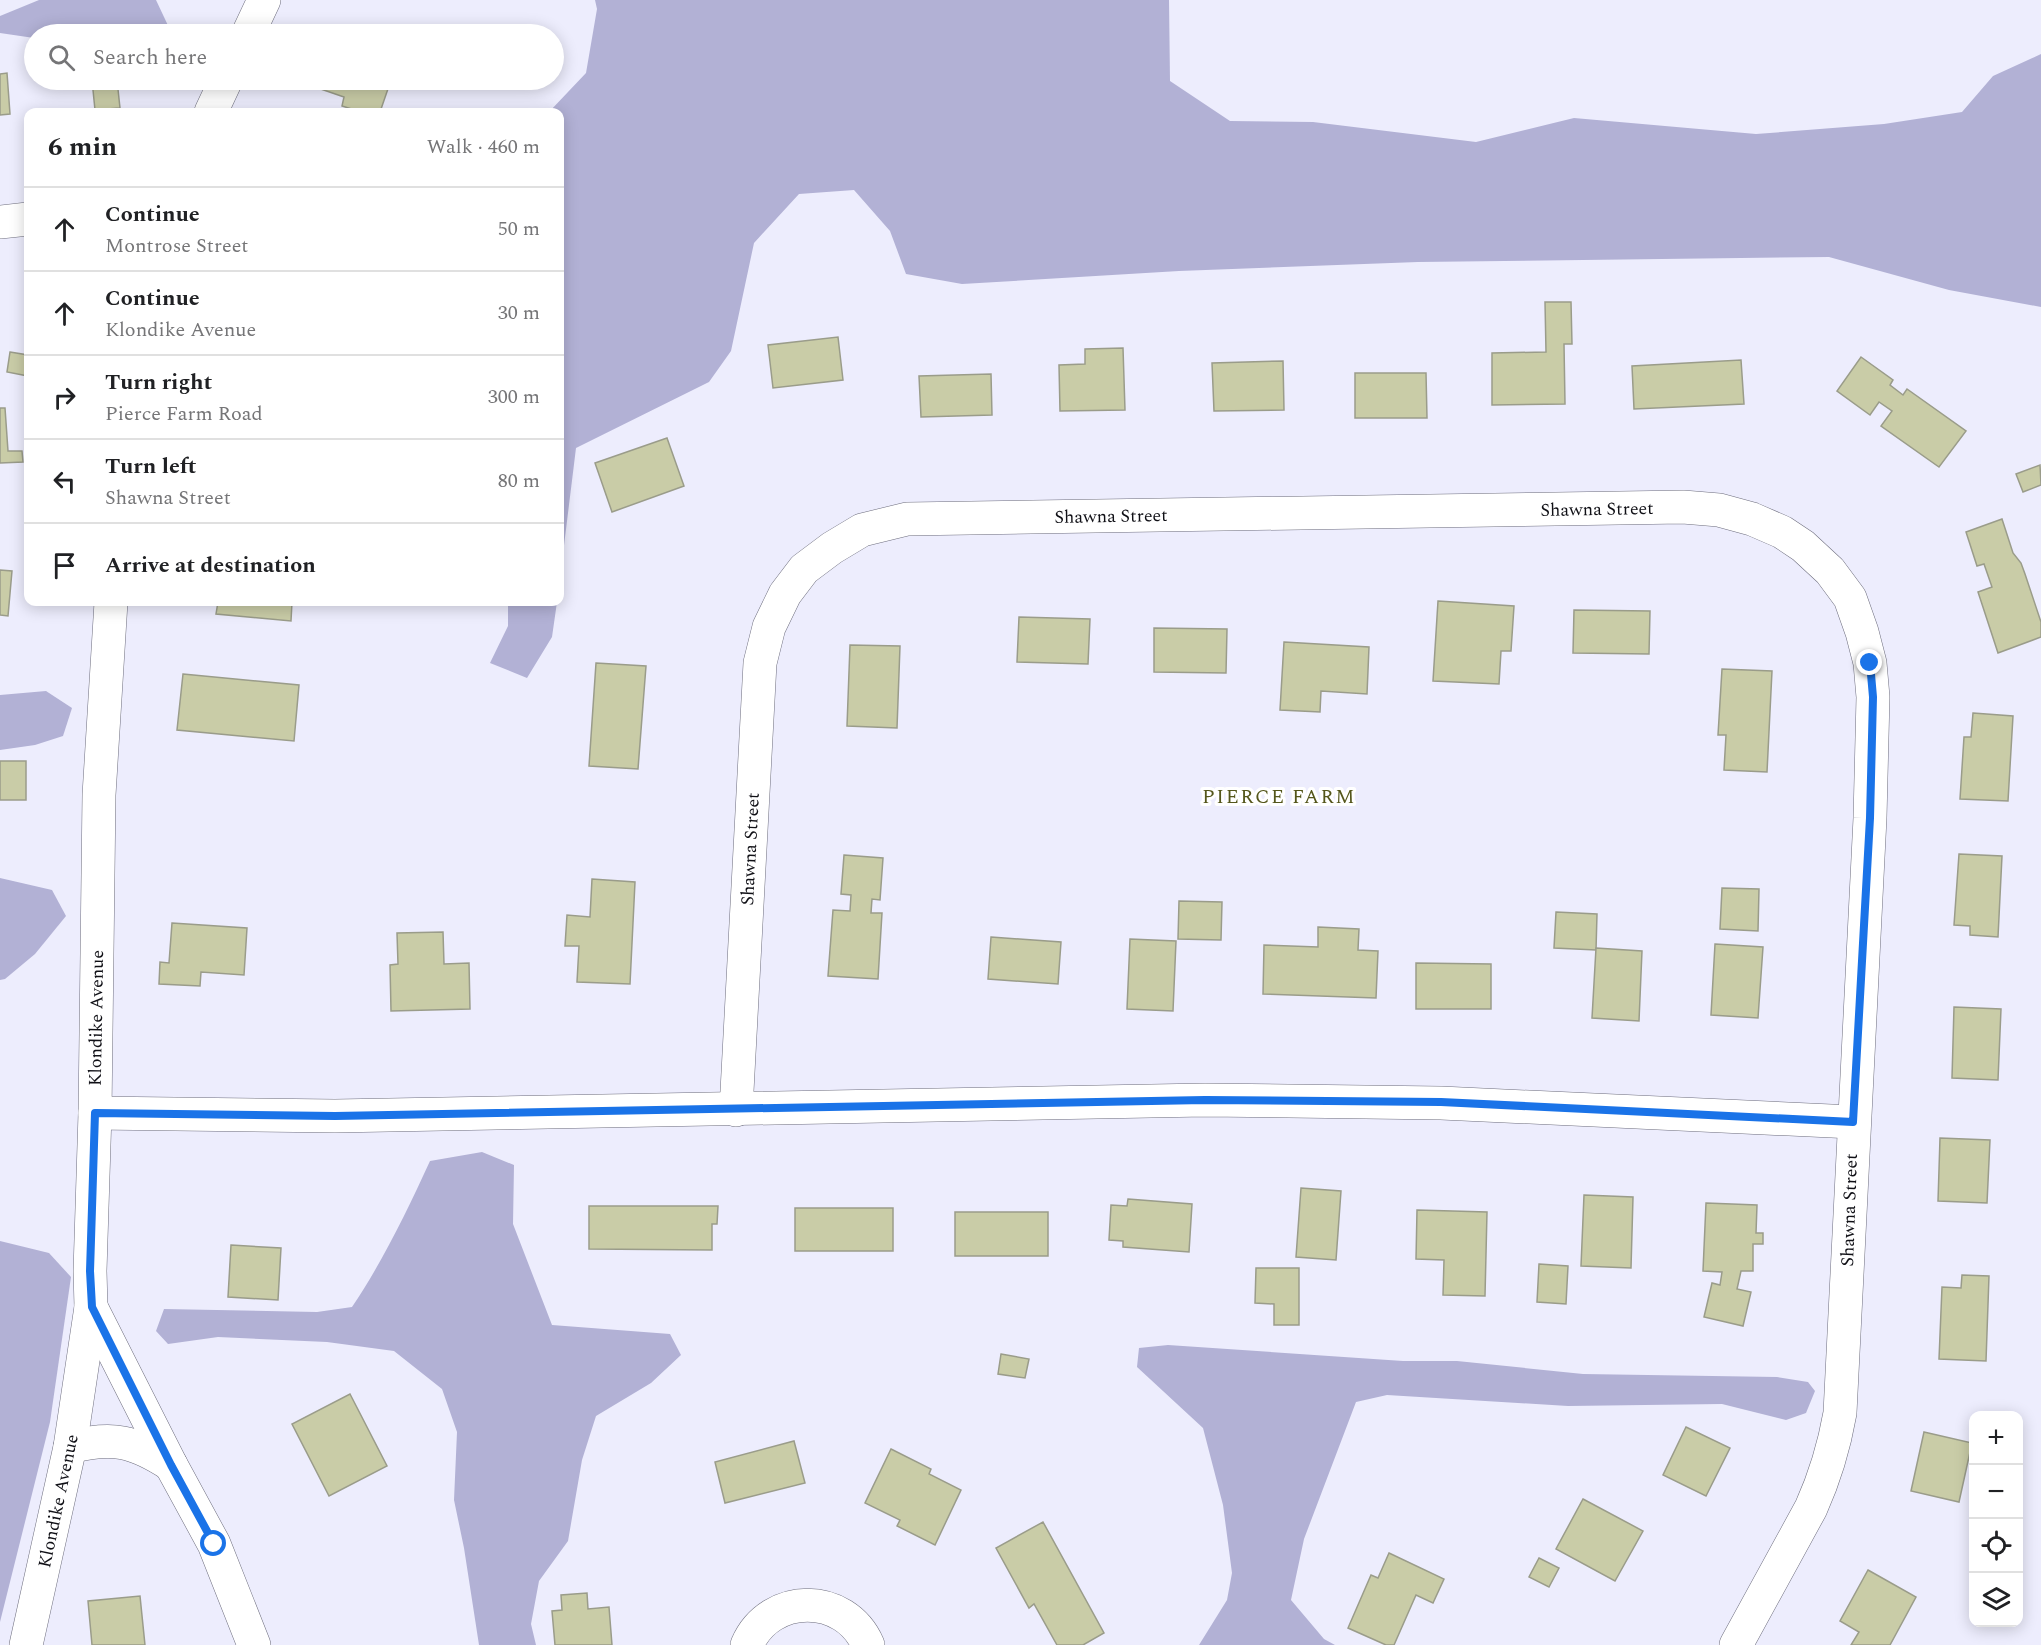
<!DOCTYPE html>
<meta charset="utf-8">
<style>
body{margin:0;font-family:Spectral,serif;background:#f2f2f2;color:#202124}
.controls{position:absolute;right:18px;bottom:18px;display:grid;overflow:hidden;border-radius:12px;box-shadow:0 3px 15px #0003}
.controls button{width:54px;height:54px;display:grid;place-items:center;padding:0;border:0;border-bottom:2px solid #e0e0e0;background:#fff;color:#202124;font:30px sans-serif}
.stop{position:absolute;width:18px;height:18px;margin:-14px;border:4px solid #1a73e8;border-radius:50%;background:#fff}
.stop.end{background:#1a73e8;border-color:#fff;box-shadow:0 2px 6px #0008}
.list{margin:0;padding:0;list-style:none}
h2{display:flex;justify-content:space-between;align-items:center;height:78px;margin:0;padding:0 24px;font-size:26px}
h2 small{font-size:20px;font-weight:400;color:#757577}
.list li{display:grid;grid-template-columns:39px 1fr auto;gap:18px;align-items:center;box-sizing:border-box;height:84px;padding:0 24px;border-top:2px solid #e0e0e0}
.list b{display:block;font-size:22px;white-space:nowrap}
.list p{margin:0;font-size:20px;white-space:nowrap;color:#757577}
.list em{font-size:20px;font-style:normal;color:#757577}
.icon{flex:none;width:33px;height:33px;fill:none;stroke:currentColor;stroke-width:2;stroke-linecap:round;stroke-linejoin:round}
.map{position:relative;flex:none;width:2041px;height:1645px;overflow:hidden}
.search{position:absolute;background:#fff;box-shadow:0 3px 15px #0003;left:24px;top:24px;width:540px;height:66px;display:flex;align-items:center;gap:15px;box-sizing:border-box;padding:0 21px;border-radius:33px;color:#757577;font-size:22px}
.panel{position:absolute;background:#fff;box-shadow:0 3px 15px #0003;left:24px;top:108px;width:540px;height:498px;border-radius:12px}
.map>svg:first-child{display:block}
</style>
<div class="map">
<svg width="2041" height="1645" viewBox="0 0 2041 1645">
<rect width="100%" height="100%" fill="#ededfd"/>
<g fill="#b2b1d5">
<path d="M39,0H156L172,34H34V38L0,33V16Z"/>
<path d="M595,0H1169L1170,81L1230,121L1313,122L1476,142L1574,118L1756,134L1884,124L1962,112L1993,76L2041,54V307L1949,290L1829,257L1418,262L1179,271L962,284L906,274L890,231L854,190L799,194L754,243L731,351L709,382L576,448L560,578V112H549L586,73L597,9Z"/>
<path d="M508,602H557L552,637L527,678L490,663L508,626Z"/>
<path d="M46,691L72,708L63,736L35,745L0,750V695Z"/>
<path d="M0,878L52,890L66,916L35,954L5,979L0,980Z"/>
<path d="M482,1152L514,1165L513,1224L552,1325L670,1334L681,1355L651,1383L596,1416L582,1460L568,1541L539,1581L531,1624L536,1645H479L464,1548L454,1500L457,1432L442,1389L394,1351L327,1342L218,1337L168,1344L156,1331L164,1309L317,1312L352,1307C383,1261 407,1211 430,1161Z"/>
<path d="M0,1241L49,1253L71,1277L50,1422L0,1622Z"/>
<path d="M1168,1345L1403,1361H1457L1583,1374L1777,1377L1808,1382L1815,1391L1806,1413L1786,1420L1722,1404L1568,1406L1387,1395L1356,1402L1304,1539L1291,1600L1324,1639L1335,1645H1199L1227,1600L1232,1573L1223,1505L1203,1428L1137,1367L1139,1348Z"/>
</g>
<g fill="#c9cca7" stroke="#9a9c8a" stroke-width="1.5">
<path d="M7,73L10,114L0,115V74Z"/>
<path d="M92,80H117L120,108L95,110Z"/>
<path d="M318,80H391L380,112H361L342,106L344,97L315,87Z"/>
<path d="M1545,302H1571L1572,344H1564L1565,404L1492,405V353L1546,352Z"/>
<path d="M838,337L843,380L773,388L768,345Z"/>
<path d="M1123,348L1125,410L1060,411L1059,365L1085,364V349Z"/>
<path d="M10,352L28,355V376L7,372Z"/>
<path d="M1861,357L1893,380L1890,385L1903,395L1907,389L1966,431L1939,467L1881,426L1892,411L1879,402L1870,415L1837,391Z"/>
<path d="M1741,360L1744,404L1634,409L1632,366Z"/>
<path d="M1283,361L1284,410L1214,411L1212,363Z"/>
<path d="M1355,373H1426L1427,418H1355Z"/>
<path d="M991,374L992,415L921,417L919,376Z"/>
<path d="M0,408H5L8,451H22L23,462L0,463Z"/>
<path d="M667,438L684,486L612,512L595,463Z"/>
<path d="M2040,465L2041,485L2023,492L2016,474Z"/>
<path d="M2002,519L2013,553L2021,563L2025,574L2041,622V637L1998,653L1978,592L1992,587L1984,564L1977,566L1966,532Z"/>
<path d="M0,570L12,571L8,616L0,615Z"/>
<path d="M1438,601L1514,606L1511,651H1501L1499,684L1433,681Z"/>
<path d="M218,602H292L291,621L216,614Z"/>
<path d="M1574,610L1650,611L1649,654L1573,653Z"/>
<path d="M1019,617L1090,619L1088,664L1017,662Z"/>
<path d="M1154,628L1227,629L1226,673L1154,672Z"/>
<path d="M1284,642L1369,647L1367,694L1321,691L1320,712L1280,710Z"/>
<path d="M850,645L900,646L897,728L847,726Z"/>
<path d="M596,663L646,666L638,769L589,766Z"/>
<path d="M1722,669L1772,671L1767,772L1724,770L1726,735H1718Z"/>
<path d="M183,674L299,685L294,741L177,730Z"/>
<path d="M1973,713L2013,716L2008,801L1960,799L1964,737H1971Z"/>
<rect x="0" y="761" width="26" height="39"/>
<path d="M1959,854L2002,856L1998,937L1970,935V926L1954,925Z"/>
<path d="M844,855L883,858L880,900L872,899L871,913H882L878,979L828,976L833,910L850,911L851,895L841,894Z"/>
<path d="M592,879L635,882L630,984L577,982L579,946H565L567,915L590,917Z"/>
<path d="M1722,888L1759,889L1758,931L1720,929Z"/>
<path d="M1179,901L1222,902L1221,940L1178,939Z"/>
<path d="M1556,912L1597,914L1596,950L1554,948Z"/>
<path d="M172,923L247,928L244,975L201,972L200,986L159,984L160,962L169,963Z"/>
<path d="M1318,927L1359,929L1358,950L1378,951L1376,998L1263,994L1264,945L1318,947Z"/>
<path d="M443,932L444,964L469,963L470,1009L391,1011L390,965L398,964L397,933Z"/>
<path d="M991,937L1061,942L1058,984L988,979Z"/>
<path d="M1130,939L1176,941L1173,1011L1127,1009Z"/>
<path d="M1715,944L1763,947L1758,1018L1711,1015Z"/>
<path d="M1596,948L1642,951L1639,1021L1592,1018Z"/>
<path d="M1416,963L1491,964V1009H1416Z"/>
<path d="M1954,1007L2001,1009L1998,1080L1952,1078Z"/>
<path d="M1940,1138L1990,1140L1987,1203L1938,1201Z"/>
<path d="M1301,1188L1341,1191L1336,1260L1296,1257Z"/>
<path d="M1584,1195L1633,1197L1631,1268L1581,1266Z"/>
<path d="M1128,1199L1192,1204L1189,1252L1123,1247V1241L1109,1240L1111,1205L1127,1206Z"/>
<path d="M1706,1203L1757,1205L1756,1233H1763V1244H1753V1271H1741L1737,1289L1751,1292L1743,1326L1704,1317L1712,1283L1720,1285L1722,1272L1703,1271Z"/>
<path d="M589,1206H718L717,1224H712V1250L589,1249Z"/>
<rect x="795" y="1208" width="98" height="43"/>
<path d="M1417,1210L1487,1212L1485,1296L1443,1295L1444,1260L1416,1259Z"/>
<rect x="955" y="1212" width="93" height="44"/>
<path d="M231,1245L281,1248L278,1300L228,1297Z"/>
<path d="M1539,1264L1568,1266L1566,1304L1537,1302Z"/>
<path d="M1256,1268H1299V1325H1274V1304L1255,1303Z"/>
<path d="M1962,1275L1989,1276L1986,1361L1939,1359L1942,1287L1961,1288Z"/>
<path d="M1001,1354L1029,1359L1025,1378L998,1374Z"/>
<path d="M350,1394L387,1466L329,1496L292,1424Z"/>
<path d="M1686,1427L1730,1448L1706,1496L1663,1475Z"/>
<path d="M1924,1432L1972,1443L1959,1502L1911,1491Z"/>
<path d="M794,1441L805,1483L725,1503L715,1462Z"/>
<path d="M891,1449L931,1469L929,1474L961,1490L935,1545L897,1526L900,1520L865,1503Z"/>
<path d="M1583,1499L1643,1531L1615,1581L1556,1549Z"/>
<path d="M1043,1522L1104,1633L1083,1645H1057L1034,1604L1029,1608L996,1548Z"/>
<path d="M1389,1553L1444,1579L1433,1603L1416,1595L1394,1645H1386L1348,1628L1371,1575L1378,1578Z"/>
<path d="M1539,1558L1559,1568L1549,1587L1529,1577Z"/>
<path d="M1868,1570L1916,1597L1890,1645H1851L1859,1632L1840,1621Z"/>
<path d="M587,1593L588,1609L609,1607L612,1645H555L552,1611L562,1610L561,1595Z"/>
<path d="M140,1596L145,1645H92L88,1601Z"/>
</g>
<g fill="none" stroke-linecap="round" stroke-linejoin="round">
<g stroke="#6e6e7e" stroke-width="34">
<g id="minor">
<path d="M248,34L264,0"/>
<path d="M211,112L226,80"/>
<path d="M0,222L28,219"/>
<path d="M736,1110L760,663L769,627L785,594L804,569L832,548L862,530L907,519L1683,507L1719,510L1752,519L1782,532L1803,546L1830,571L1850,598L1862,632L1870,663L1873,697L1870,818L1840,1413C1834,1447 1825,1477 1811,1508L1736,1645"/>
<path d="M95,1113L335,1116L1205,1100L1441,1103L1853,1122"/>
<path d="M91,1307L171,1465L214,1544L254,1645"/>
<path d="M70,1447C113,1436 134,1441 171,1465"/>
<path d="M26,1645L70,1447L91,1307L90,1271L95,1113L99,795L111,602"/>
<path d="M747,1645C770,1592 845,1592 868,1645"/>
</g>
</g>
<use href="#minor" stroke="#fff" stroke-width="33"/>
</g>
<g fill="none" stroke-linecap="round" stroke-linejoin="round">
<path stroke="#1a73e8" stroke-width="8" d="M214,1544L171,1465L92,1307L90,1271L95,1113L335,1116L1205,1100L1441,1102L1853,1122L1870,818L1873,697L1870,663"/>
</g>
<g text-anchor="middle" stroke-width="6" stroke-linejoin="round" paint-order="stroke">
<g font-size="18" fill="#101016" stroke="#fff">
<text transform="translate(1597 509) rotate(-1)" y="6">Shawna Street</text>
<text transform="translate(1111 516) rotate(-1)" y="6">Shawna Street</text>
<text transform="translate(750 849) rotate(-87)" y="6">Shawna Street</text>
<text transform="translate(96 1018) rotate(-89)" y="6">Klondike Avenue</text>
<text transform="translate(1849 1210) rotate(-88)" y="6">Shawna Street</text>
<text transform="translate(58 1501) rotate(-78)" y="6">Klondike Avenue</text>
</g>
<g font-size="20" letter-spacing="1.5" fill="#54561b" stroke="#fff">
<text x="1279" y="803">PIERCE FARM</text>
</g>
</g>
</svg>
<div class="controls">
<button>+</button>
<button>−</button>
<button><svg class="icon" aria-label="locate" viewBox="0 0 24 24"><circle cx="12" cy="12" r="6"/><path d="M12 2v4M12 18v4M2 12h4M18 12h4"/></svg></button>
<button><svg class="icon" aria-label="layers" viewBox="0 0 24 24"><path d="M12 4l9 5-9 5-9-5zM3 14l9 5 9-5"/></svg></button>
</div>
<div class="stop" style="left:214px;top:1544px"></div>
<div class="stop end" style="left:1870px;top:663px"></div>
<div class="search"><svg class="icon" aria-label="search" viewBox="0 0 24 24"><circle cx="10" cy="10" r="6"/><path d="M15 15l6 6"/></svg>Search here</div>
<section class="panel">
<h2>6 min<small>Walk · 460 m</small></h2>
<ul class="list">
<li><svg class="icon" aria-label="ahead" viewBox="0 0 24 24"><path d="M12 20V5M6 11l6-6 6 6"/></svg><div><b>Continue</b><p>Montrose Street</p></div><em>50 m</em></li>
<li><svg class="icon" aria-label="ahead" viewBox="0 0 24 24"><path d="M12 20V5M6 11l6-6 6 6"/></svg><div><b>Continue</b><p>Klondike Avenue</p></div><em>30 m</em></li>
<li><svg class="icon" aria-label="right" viewBox="0 0 24 24"><path d="M7 20v-9h11M14 6l5 5-5 5"/></svg><div><b>Turn right</b><p>Pierce Farm Road</p></div><em>300 m</em></li>
<li><svg class="icon" aria-label="left" viewBox="0 0 24 24"><path d="M17 20v-9H6M10 6l-5 5 5 5"/></svg><div><b>Turn left</b><p>Shawna Street</p></div><em>80 m</em></li>
<li><svg class="icon" aria-label="arrive" viewBox="0 0 24 24"><path d="M6 21V4h12l-3 4 3 4H6"/></svg><div><b>Arrive at destination</b></div></li>
</ul>
</section>
</div>
